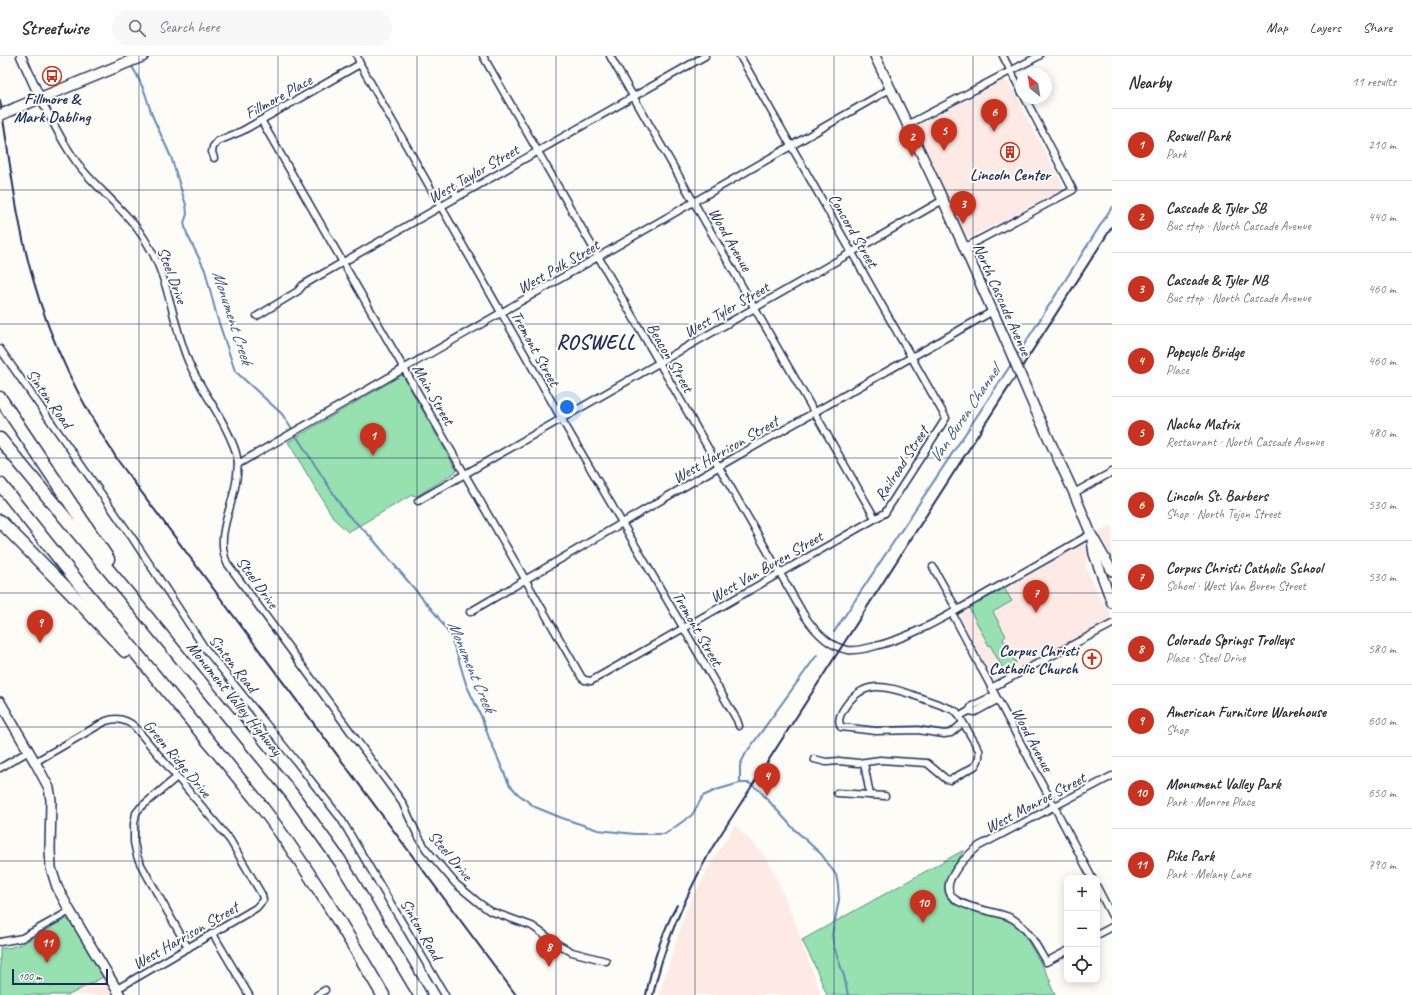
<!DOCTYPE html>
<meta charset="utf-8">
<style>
body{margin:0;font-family:Caveat,sans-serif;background:#f7f7f7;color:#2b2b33}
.controls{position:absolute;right:12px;bottom:12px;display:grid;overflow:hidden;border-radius:8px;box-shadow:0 2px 10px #0003}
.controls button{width:36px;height:36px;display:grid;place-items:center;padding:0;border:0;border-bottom:1px solid #e1e1e2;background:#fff;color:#2b2b33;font:20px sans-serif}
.compass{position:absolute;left:1016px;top:12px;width:36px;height:36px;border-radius:50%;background:#fff;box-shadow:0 2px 10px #0003;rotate:330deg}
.scale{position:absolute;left:12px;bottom:10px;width:96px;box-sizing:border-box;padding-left:4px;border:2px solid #1b2f5e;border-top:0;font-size:11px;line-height:14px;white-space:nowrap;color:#1b2f5e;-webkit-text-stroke:3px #fdfcf7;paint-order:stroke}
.you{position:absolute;left:567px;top:351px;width:14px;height:14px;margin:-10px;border:3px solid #fff;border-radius:50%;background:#1a73e8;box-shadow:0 0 0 6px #1a73e833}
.badge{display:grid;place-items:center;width:26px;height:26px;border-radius:50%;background:#c8321e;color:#fff;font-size:13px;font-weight:700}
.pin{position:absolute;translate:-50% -33px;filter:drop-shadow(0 1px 2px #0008)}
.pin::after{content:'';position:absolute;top:21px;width:14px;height:12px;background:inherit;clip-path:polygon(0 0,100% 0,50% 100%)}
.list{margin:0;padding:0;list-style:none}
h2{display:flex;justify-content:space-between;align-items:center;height:52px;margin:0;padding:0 16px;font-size:17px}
h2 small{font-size:13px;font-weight:400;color:#7c7c81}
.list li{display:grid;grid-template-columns:26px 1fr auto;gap:12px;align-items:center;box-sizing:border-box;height:72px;padding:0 16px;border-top:1px solid #e1e1e2}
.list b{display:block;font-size:15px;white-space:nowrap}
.list p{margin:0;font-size:13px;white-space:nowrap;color:#7c7c81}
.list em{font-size:13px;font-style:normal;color:#7c7c81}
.icon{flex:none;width:22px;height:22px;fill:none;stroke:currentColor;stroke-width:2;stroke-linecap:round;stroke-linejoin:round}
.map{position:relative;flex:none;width:1112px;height:939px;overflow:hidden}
header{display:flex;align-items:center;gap:24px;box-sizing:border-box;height:56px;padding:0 20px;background:#fff;border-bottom:1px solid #e1e1e2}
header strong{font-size:19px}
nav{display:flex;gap:22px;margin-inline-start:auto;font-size:14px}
.search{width:280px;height:36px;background:#f7f7f7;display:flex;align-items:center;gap:10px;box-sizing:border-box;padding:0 14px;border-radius:22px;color:#7c7c81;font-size:15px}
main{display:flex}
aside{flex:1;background:#fff}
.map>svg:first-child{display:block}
</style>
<header>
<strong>Streetwise</strong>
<div class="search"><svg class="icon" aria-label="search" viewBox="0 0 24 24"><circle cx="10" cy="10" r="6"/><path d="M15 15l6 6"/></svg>Search here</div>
<nav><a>Map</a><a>Layers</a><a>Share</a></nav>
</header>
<main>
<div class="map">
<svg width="1112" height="939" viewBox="0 0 1112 939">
<rect width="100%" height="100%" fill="#fdfcf7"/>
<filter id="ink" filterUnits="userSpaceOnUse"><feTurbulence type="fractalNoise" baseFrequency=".025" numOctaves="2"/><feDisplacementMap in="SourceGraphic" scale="8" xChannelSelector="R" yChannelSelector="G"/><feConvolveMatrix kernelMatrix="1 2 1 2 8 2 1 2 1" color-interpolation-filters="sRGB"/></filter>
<g filter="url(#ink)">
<g fill="#fdeae5">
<path d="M1004,24L1008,26L1065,133L969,182L964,179L916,73L917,70Z"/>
<path d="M1112,469V502L1099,476Z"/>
<path d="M1083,488L1087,489L1090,495L1085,510L1102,545L1106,547L1110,555L1111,563L1107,567L997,624H995L992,621L960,561L962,556L1079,489Z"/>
<path d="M735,769L767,802L789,851L821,939H659L686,854L711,807Z"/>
<path d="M103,921L114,939H69Z"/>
</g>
<g fill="#97e1b0" stroke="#598887">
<path d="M402,319L403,320L457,415L417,440L412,439L348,476L334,463L288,386Z"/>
<path d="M1004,532L1012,545L993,556L1006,580L1003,583L1016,607L1003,613L990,589L989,590L969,552Z"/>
<path d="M964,794C954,812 930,839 959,850L1004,861L1012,866L1020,872L1050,923L1051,930L1055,939H827L814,908L802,884Z"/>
<path d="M66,863L71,866L103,921L69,939H0V892H8L22,888Z"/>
</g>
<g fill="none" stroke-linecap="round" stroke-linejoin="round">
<g stroke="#628ab5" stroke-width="2">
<path d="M131,9L137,19L145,37L152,59L171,101L186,149L187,158L184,167L187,178L205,214L217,261L235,315L282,358L346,457L371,481L438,561L449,578L457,598L466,628L481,660L489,682L509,728L518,738L535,751L562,762L598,774L635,778H665L692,759L703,740L716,734L740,727H749L759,734L793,772L822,799L836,819L838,829L839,844L832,879L834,891L844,920L848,939"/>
<path d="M1016,301L1112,151"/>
<path d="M834,576L1012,307"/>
<path d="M740,727V709L746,697L817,599"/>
</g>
<g stroke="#1b2f5e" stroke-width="9">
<g id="minor">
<path d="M483,0L804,559C814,574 829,591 848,594C856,595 864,593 872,591C918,580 960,552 1001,529C1031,512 1061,495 1091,478"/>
<path d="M610,0L875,462"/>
<path d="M1003,0L1022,37"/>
<path d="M360,8L561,362L737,664L739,670"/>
<path d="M40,42C54,68 67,97 87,119C108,142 131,160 147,187C170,224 172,268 189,307C201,334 221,358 232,386C235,392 237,400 238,407C238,410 237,415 237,419C235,448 214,478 227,507L402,746L417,778L426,793L456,828L479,847L490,855L532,870L559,889L572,896L606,905"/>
<path d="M261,64L582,622L585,624L591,625L885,457L946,362L740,0"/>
<path d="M907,69L1039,0"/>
<path d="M214,102L212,96L213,91L218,85L242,75L360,8L357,0"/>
<path d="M453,133L457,141"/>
<path d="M964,192L1073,134L1025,42"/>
<path d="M257,260L298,235L303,229L705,0"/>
<path d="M0,293L133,483L204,591L291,699L341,763L445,939"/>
<path d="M238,408L890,33"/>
<path d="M1074,437L1112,416"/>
<path d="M418,445L943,144"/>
<path d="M933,511L957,554"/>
<path d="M470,556L718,411L993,255"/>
<path d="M952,557L1092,822"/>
<path d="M991,632L1112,568"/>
<path d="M969,655L975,656L997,644"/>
<path d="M960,660L969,655L972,650L995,639"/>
<path d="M814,703L826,706L839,705L858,707L880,704L927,707L946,723L950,724L975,710C979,705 980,701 979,694L957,656L951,653C939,648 926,644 913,639C884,629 862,623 843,654C840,659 837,665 841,671L876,675L918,674L944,678L951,677L963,667"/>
<path d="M35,706L106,665C117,661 126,663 135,671L230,784L262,839L263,844L256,852L117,933"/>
<path d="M864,707L870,739"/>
<path d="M0,712L29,695"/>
<path d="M177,721L140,752L136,757L134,768V786L137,800L140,807L188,892"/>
<path d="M837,737L885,740"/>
<path d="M1097,831L1112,860"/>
<path d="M213,878L249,939"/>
<path d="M1097,879L1112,871"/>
<path d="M0,886L22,882L70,855"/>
<path d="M1067,895L1046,906C1037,891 1028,872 1013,863C996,852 936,854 951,822C958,809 967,799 979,790L1112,720"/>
<path d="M317,939L325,934"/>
</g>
</g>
<g stroke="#1b2f5e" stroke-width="11">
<path id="tertiary" d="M21,0L40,42"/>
</g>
<g stroke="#1b2f5e" stroke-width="12">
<g id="secondary">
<path d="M875,0L943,144L1005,283"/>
<path d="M1035,353L1074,437L1091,478L1112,515"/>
<path d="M1092,484L1094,498L1112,547"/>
<path d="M0,646L35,706L49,732L51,744L50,794L51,812L57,831L70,855L120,939"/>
</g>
</g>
<g stroke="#1b2f5e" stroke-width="13">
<path id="primary" d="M16,52L143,0"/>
</g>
<g stroke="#1b2f5e" stroke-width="15">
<g id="motorway">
<path d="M0,342L108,503"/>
<path d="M0,383L139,551L291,737L340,805L420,939"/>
<path d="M0,428L77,525L255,742C303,804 343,871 383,939"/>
<path d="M0,465L68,534L125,595"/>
</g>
</g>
<use href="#minor" stroke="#fdfcf7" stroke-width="6"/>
<use href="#tertiary" stroke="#fdfcf7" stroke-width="8"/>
<use href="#secondary" stroke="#fdfcf7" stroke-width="9"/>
<use href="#primary" stroke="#fdfcf7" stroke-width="10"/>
<use href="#motorway" stroke="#fdfcf7" stroke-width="12"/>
<g stroke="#1b2f5e" stroke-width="2">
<path d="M0,44C10,104 16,165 33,223C52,291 81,347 119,406L516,939"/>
<path d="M646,939C652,908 662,876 677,849"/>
<path d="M653,939C664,887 686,839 712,792L1112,171"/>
</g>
<g stroke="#1b2f5e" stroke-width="12" stroke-linecap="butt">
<path id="secondary-bridge" d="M1005,283L1035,353"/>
</g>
<g stroke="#1b2f5e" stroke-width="13" stroke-linecap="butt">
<path id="primary-bridge" d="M0,59L16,52"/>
</g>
<use href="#secondary-bridge" stroke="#fdfcf7" stroke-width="9"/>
<use href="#primary-bridge" stroke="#fdfcf7" stroke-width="10"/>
</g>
</g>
<path fill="none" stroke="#1b2f5e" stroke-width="1" stroke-opacity="0.55" d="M139,0V939M278,0V939M417,0V939M556,0V939M695,0V939M834,0V939M973,0V939M0,134H1112M0,268H1112M0,402H1112M0,537H1112M0,671H1112M0,805H1112"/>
<defs>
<g id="bus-ring" transform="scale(1)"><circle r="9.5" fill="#fdfcf7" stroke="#c8321e" stroke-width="1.5"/><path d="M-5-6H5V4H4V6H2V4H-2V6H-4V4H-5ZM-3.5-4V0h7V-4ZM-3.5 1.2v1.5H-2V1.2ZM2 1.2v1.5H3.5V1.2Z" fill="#c8321e"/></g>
<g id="building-ring" transform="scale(1)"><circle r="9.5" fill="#fdfcf7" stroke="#c8321e" stroke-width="1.5"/><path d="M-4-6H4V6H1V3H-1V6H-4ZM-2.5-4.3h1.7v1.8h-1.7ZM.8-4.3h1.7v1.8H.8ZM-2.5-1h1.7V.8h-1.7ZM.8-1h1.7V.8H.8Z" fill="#c8321e"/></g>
<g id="church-ring" transform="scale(1)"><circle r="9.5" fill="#fdfcf7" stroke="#c8321e" stroke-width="1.5"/><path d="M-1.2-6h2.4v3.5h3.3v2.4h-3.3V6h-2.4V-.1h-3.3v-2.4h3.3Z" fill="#c8321e"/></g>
</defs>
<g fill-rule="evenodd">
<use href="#bus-ring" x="52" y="20"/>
<use href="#building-ring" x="1010" y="96"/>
<use href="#church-ring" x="1092" y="603"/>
</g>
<g text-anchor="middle" stroke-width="4" stroke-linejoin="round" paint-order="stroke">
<g font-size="16" fill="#1b2f5e" stroke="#fdfcf7">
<text transform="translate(278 40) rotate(-29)" y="6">Fillmore Place</text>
<text transform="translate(473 117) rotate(-30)" y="6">West Taylor Street</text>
<text transform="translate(854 174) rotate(60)" y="6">Concord Street</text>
<text transform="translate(731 183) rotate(60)" y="6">Wood Avenue</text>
<text transform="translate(558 210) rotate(-30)" y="6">West Polk Street</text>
<text transform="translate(173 219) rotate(70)" y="6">Steel Drive</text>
<text transform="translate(1003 243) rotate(66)" y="6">North Cascade Avenue</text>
<text transform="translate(726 253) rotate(-30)" y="6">West Tyler Street</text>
<text transform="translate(536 292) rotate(61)" y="6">Tremont Street</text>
<text transform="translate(671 301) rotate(60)" y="6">Beacon Street</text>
<text transform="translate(434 338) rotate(60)" y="6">Main Street</text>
<text transform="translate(50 342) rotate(55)" y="6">Sinton Road</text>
<text transform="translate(725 393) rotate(-30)" y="6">West Harrison Street</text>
<text transform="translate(901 407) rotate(-57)" y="6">Railroad Street</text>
<text transform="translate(766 510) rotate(-30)" y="6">West Van Buren Street</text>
<text transform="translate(258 526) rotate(54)" y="6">Steel Drive</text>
<text transform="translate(698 572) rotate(60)" y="6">Tremont Street</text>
<text transform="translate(234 607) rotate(52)" y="6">Sinton Road</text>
<text transform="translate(235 642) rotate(51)" y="6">Monument Valley Highway</text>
<text transform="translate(1033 683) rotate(62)" y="6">Wood Avenue</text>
<text transform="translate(178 702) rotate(50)" y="6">Green Ridge Drive</text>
<text transform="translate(1035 746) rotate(-28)" y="6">West Monroe Street</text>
<text transform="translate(451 799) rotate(50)" y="6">Steel Drive</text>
<text transform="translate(422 873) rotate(60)" y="6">Sinton Road</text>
<text transform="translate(185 879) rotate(-30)" y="6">West Harrison Street</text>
</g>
<g font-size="16" font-weight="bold" fill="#1b2f5e" stroke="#fdfcf7">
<text x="52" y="48">Fillmore &amp;<tspan x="52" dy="18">Mark Dabling</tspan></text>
<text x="1010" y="124">Lincoln Center</text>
<text x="1078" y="600" text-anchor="end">Corpus Christi<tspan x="1078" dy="18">Catholic Church</tspan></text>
</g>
<g font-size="17" font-style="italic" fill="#3e5c8a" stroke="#fdfcf7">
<text transform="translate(233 261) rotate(72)" y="6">Monument Creek</text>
<text transform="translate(964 358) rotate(-56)" y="6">Van Buren Channel</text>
<text transform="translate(472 610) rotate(67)" y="6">Monument Creek</text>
</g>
<g font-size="20" font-weight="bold" letter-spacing="1" fill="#1b2f5e" stroke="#fdfcf7">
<text x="596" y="293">ROSWELL</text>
</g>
</g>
</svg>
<div class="controls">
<button>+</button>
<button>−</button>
<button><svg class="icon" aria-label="locate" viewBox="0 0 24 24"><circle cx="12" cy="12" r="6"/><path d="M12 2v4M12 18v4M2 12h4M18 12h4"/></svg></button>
</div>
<svg class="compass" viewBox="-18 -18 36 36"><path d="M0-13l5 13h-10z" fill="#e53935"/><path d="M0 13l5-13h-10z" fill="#7c7c81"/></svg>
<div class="scale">100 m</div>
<div class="you"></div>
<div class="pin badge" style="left:373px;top:400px">1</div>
<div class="pin badge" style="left:912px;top:101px">2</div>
<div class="pin badge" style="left:963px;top:168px">3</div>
<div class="pin badge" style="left:767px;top:740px">4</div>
<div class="pin badge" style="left:944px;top:95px">5</div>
<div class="pin badge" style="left:994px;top:76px">6</div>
<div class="pin badge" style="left:1036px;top:557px">7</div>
<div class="pin badge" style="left:549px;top:911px">8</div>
<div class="pin badge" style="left:40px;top:587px">9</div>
<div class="pin badge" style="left:923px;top:867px">10</div>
<div class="pin badge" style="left:47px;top:907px">11</div>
</div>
<aside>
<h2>Nearby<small>11 results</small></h2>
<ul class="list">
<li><span class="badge">1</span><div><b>Roswell Park</b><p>Park</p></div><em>210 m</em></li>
<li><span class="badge">2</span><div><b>Cascade &amp; Tyler SB</b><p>Bus stop · North Cascade Avenue</p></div><em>440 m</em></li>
<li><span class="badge">3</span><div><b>Cascade &amp; Tyler NB</b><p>Bus stop · North Cascade Avenue</p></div><em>460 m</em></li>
<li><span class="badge">4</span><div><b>Popcycle Bridge</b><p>Place</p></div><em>460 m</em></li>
<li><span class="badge">5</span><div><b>Nacho Matrix</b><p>Restaurant · North Cascade Avenue</p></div><em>480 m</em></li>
<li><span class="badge">6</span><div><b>Lincoln St. Barbers</b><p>Shop · North Tejon Street</p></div><em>530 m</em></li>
<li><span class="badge">7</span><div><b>Corpus Christi Catholic School</b><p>School · West Van Buren Street</p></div><em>530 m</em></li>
<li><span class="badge">8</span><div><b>Colorado Springs Trolleys</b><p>Place · Steel Drive</p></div><em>580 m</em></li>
<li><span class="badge">9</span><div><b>American Furniture Warehouse</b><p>Shop</p></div><em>600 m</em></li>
<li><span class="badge">10</span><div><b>Monument Valley Park</b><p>Park · Monroe Place</p></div><em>650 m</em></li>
<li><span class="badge">11</span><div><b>Pike Park</b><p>Park · Melany Lane</p></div><em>790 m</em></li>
</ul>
</aside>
</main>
